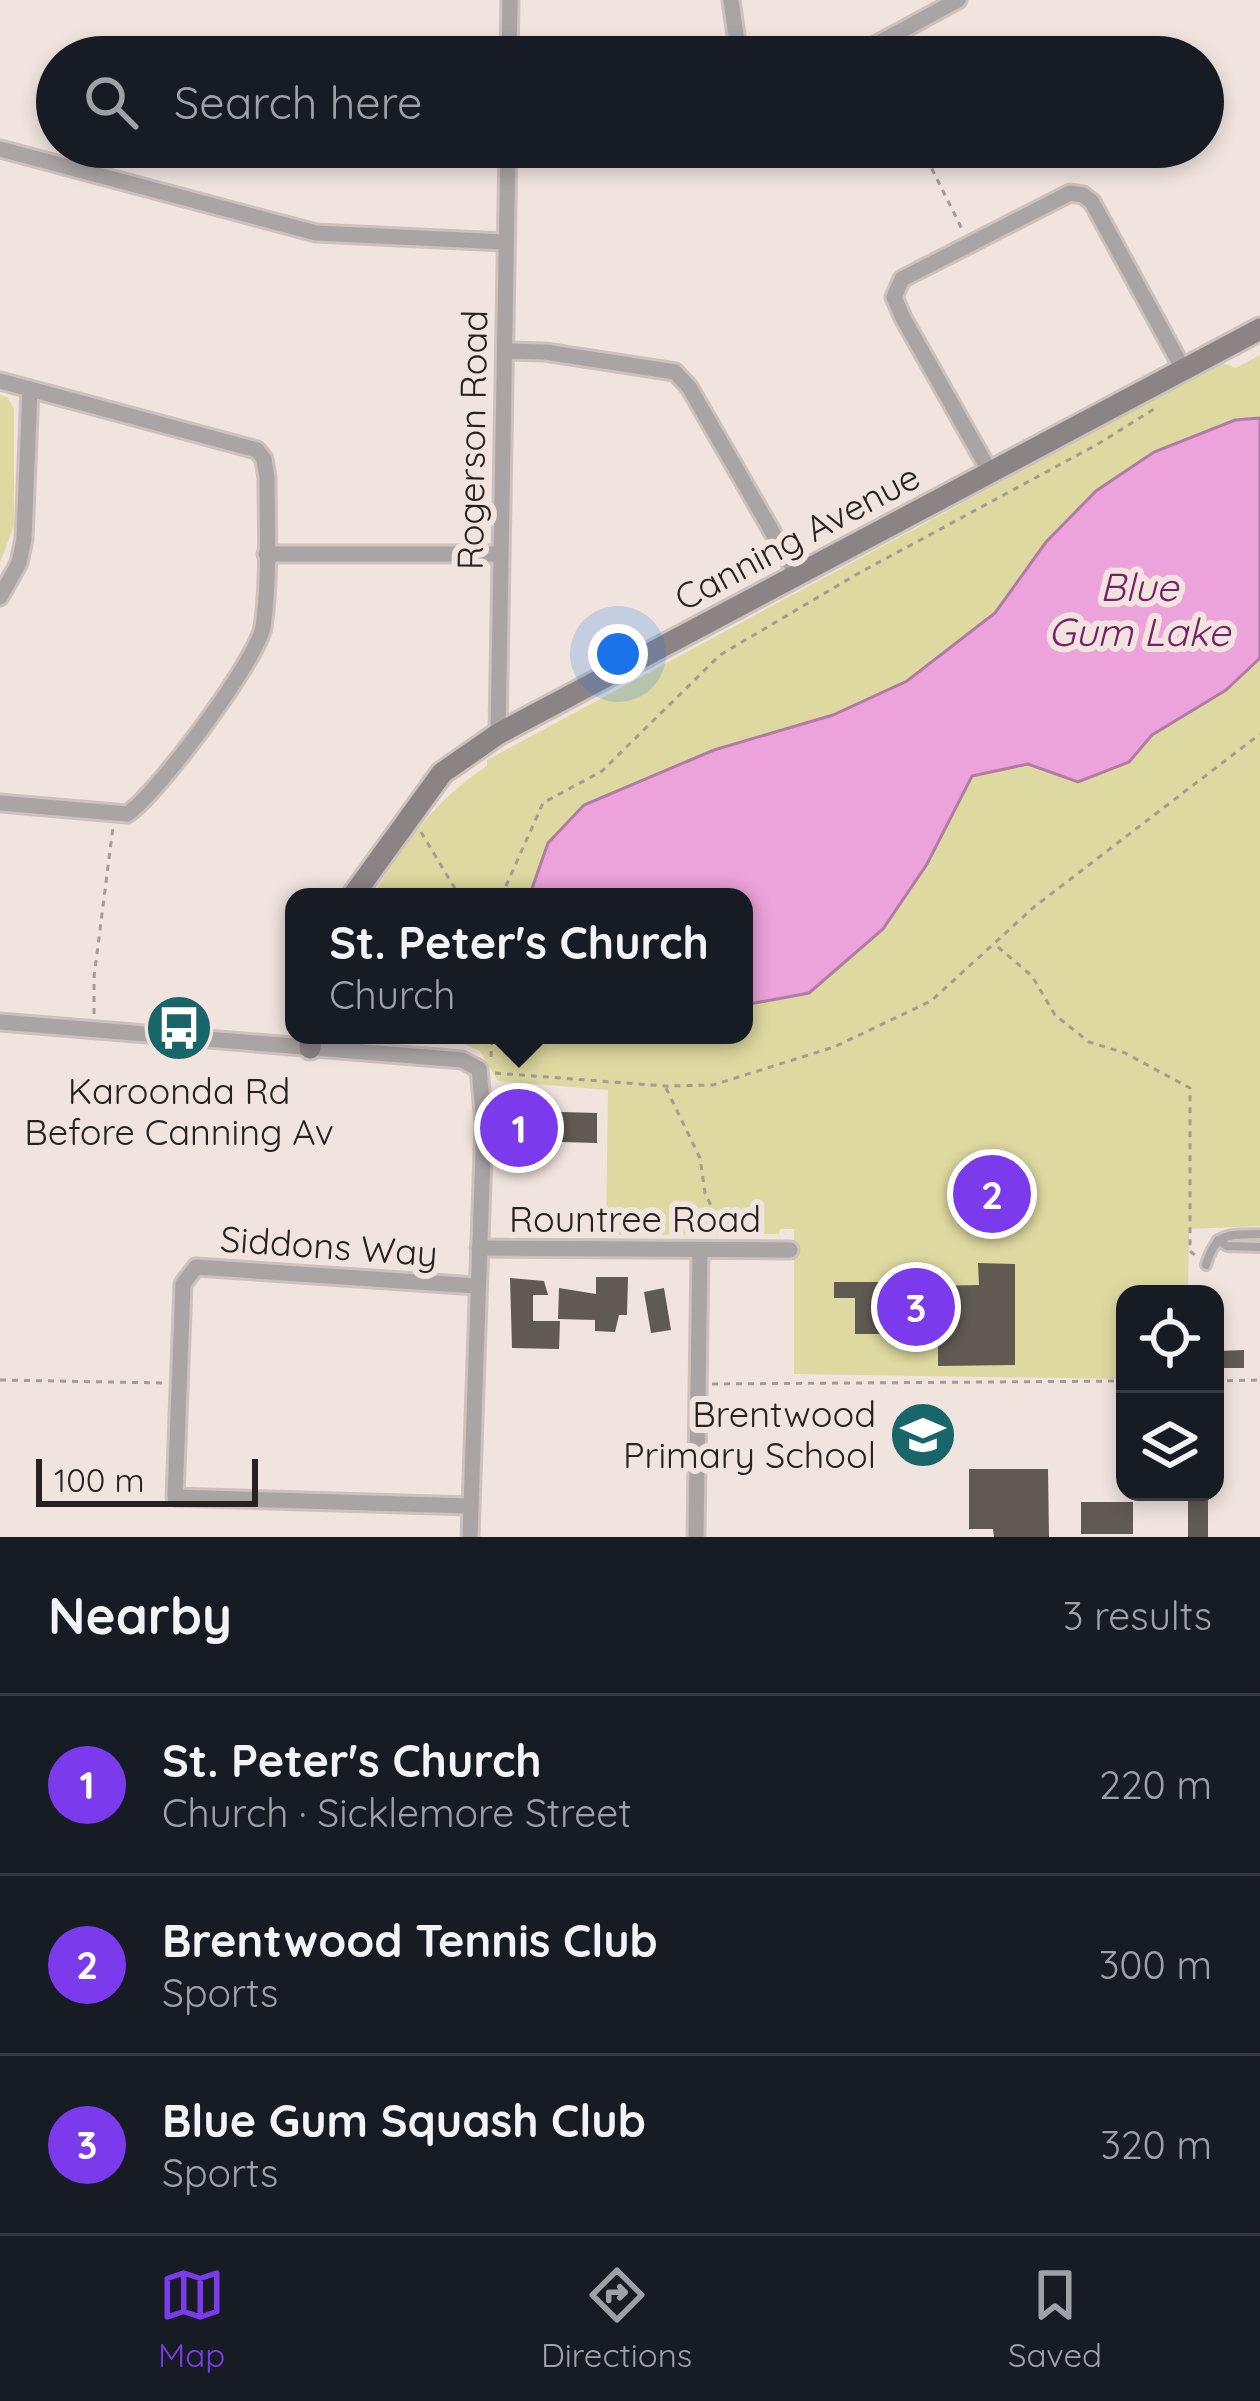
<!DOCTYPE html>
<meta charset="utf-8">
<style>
body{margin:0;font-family:Quicksand,sans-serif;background:#242831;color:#f1f3f6}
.controls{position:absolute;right:36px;bottom:36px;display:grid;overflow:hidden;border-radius:24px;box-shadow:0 6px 18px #0003}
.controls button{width:108px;height:108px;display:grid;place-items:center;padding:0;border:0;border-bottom:3px solid #363941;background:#171b24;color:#f1f3f6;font:60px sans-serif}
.scale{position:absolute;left:36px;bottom:30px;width:222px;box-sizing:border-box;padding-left:12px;border:6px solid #272220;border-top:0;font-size:33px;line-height:42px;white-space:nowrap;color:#272220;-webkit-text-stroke:9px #f1e4df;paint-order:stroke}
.you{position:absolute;left:618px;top:654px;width:42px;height:42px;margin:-30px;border:9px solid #fff;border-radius:50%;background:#1a73e8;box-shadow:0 0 0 18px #1a73e833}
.badge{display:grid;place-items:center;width:78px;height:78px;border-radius:50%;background:#7c3aed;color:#fff;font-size:39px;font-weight:700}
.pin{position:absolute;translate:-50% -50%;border:6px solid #fff;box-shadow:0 3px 12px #0006}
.popup{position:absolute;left:285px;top:888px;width:468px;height:156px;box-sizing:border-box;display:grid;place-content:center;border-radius:24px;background:#171b24;filter:drop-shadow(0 3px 9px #0005);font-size:39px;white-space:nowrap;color:#9ea1a6}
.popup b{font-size:45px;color:#f1f3f6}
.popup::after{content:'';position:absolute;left:50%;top:100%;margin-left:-24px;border:24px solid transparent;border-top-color:#171b24}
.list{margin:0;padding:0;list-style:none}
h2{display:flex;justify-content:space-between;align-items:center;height:156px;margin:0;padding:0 48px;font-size:51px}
h2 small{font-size:39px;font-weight:400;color:#9ea1a6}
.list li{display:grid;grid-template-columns:78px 1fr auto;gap:36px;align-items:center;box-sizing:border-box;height:180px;padding:0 48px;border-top:3px solid #363941}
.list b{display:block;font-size:45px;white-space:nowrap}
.list p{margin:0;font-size:39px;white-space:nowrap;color:#9ea1a6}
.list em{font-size:39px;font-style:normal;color:#9ea1a6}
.icon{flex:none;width:66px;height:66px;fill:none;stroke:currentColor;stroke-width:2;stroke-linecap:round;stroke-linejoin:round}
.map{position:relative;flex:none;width:1260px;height:1537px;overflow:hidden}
.search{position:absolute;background:#171b24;box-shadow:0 6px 18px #0003;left:36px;right:36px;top:36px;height:132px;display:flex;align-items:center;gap:30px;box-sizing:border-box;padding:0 42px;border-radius:66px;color:#9ea1a6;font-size:45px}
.sheet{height:696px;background:#171b24}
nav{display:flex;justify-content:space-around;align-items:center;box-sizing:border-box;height:168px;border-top:3px solid #363941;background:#171b24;font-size:33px;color:#9ea1a6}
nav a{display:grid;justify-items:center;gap:6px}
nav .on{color:#7c3aed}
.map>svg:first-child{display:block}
</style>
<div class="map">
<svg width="1260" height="1537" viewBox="0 0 1260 1537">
<rect width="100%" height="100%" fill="#f1e4df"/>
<g fill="#ded9a0">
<path d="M1260,355V1226L1189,1229L1188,1294H1125V1379L794,1374V1229H780L779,1234L606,1235L608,1090L498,1081L480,1051L464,1044L367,1035H744V897H372C402,845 436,799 487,766V760L1216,366L1223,363L1236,368Z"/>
<path d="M0,395L7,397L14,409V526L0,563Z"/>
</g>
<path fill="#eca2db" stroke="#b17ca3" stroke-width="3" d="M1260,418V658L1226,690L1152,735L1129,762L1078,782L1028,764L972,776L927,864L883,929L809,993L744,1005V897H529L548,843L584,805L714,750L833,715L907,681L995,613L1046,542L1096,491L1154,452L1235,420Z"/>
<g fill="#615a52">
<path d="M527,1111L597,1113V1143L526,1141Z"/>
<path d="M978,1263L1015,1264V1365L938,1366V1334H855V1298H834V1282H899V1273H928V1286L979,1285Z"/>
<path d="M596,1277H628L627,1315H619L615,1332L595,1331V1320L558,1319L559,1288L596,1294Z"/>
<path d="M510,1278L544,1281L548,1295H533V1321H560L559,1349L512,1348Z"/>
<path d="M664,1288L671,1330L651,1333L644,1292Z"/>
<path d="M1244,1350V1368H1218V1351Z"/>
<path d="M969,1469H1048L1049,1537H994L993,1529H969Z"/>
<rect x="1188" y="1492" width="20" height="45"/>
<rect x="1081" y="1502" width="52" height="32"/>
</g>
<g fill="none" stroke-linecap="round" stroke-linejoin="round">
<g stroke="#cdc1bd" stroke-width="14">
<g id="lane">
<path d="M1218,1240L1227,1246L1260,1247"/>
<path d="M1206,1265C1216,1231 1228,1235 1260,1234"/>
</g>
</g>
<g stroke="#cdc1bd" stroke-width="21">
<g id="street">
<path d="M731,0L739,57"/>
<path d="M509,57L510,0"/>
<path d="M853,57L958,0"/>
<path d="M0,149L316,233L504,242"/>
<path d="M505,351L545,352L675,372L689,387L797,575"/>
<path d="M0,381L257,450L264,459L267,478C267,527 270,579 263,627C257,660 156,796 127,814L0,803"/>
<path d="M990,472L903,318L894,297L902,279L1070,193L1083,195L1092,202L1183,369"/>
<path d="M266,554H499"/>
<path d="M0,597L19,563L24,539L30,389"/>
<path d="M498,734L508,147"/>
<path d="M0,1022L462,1060L479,1069L484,1123L470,1537"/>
<path d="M479,1248L790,1250"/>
<path d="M470,1506L175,1497L183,1284L196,1267L476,1286"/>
<path d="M696,1537L700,1250"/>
</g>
</g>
<g stroke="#cdc1bd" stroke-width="27">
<g id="secondary">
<path d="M352,897L442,773L498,734L1260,329"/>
<path d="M310,1048L311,1035"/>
</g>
</g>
<g stroke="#a59b97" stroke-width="3" stroke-dasharray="6 6" stroke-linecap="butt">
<path d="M921,147L963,231"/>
<path d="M421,832L460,897"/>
<path d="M501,897L543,803L602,771L720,655L859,573L1098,444L1154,409"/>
<path d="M998,947L1032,976L1055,1015L1089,1042L1125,1053L1190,1088V1251L1196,1256"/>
<path d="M94,1014V977L113,827"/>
<path d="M491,1057L492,1035"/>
<path d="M495,1073L665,1086L713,1085L834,1047L931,1001L1034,907L1260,734"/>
<path d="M666,1088L700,1158L705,1193L724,1233"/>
<path d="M0,1380L166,1383"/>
<path d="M1215,1381L1260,1380"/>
<path d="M712,1384L1125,1381"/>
</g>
<use href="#lane" stroke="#aaa4a4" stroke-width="8"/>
<use href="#street" stroke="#aaa4a4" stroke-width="15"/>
<use href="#secondary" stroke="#8c8384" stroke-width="21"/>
</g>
<defs>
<g id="bus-disc" transform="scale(3.45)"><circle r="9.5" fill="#18666a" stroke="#f1e4df"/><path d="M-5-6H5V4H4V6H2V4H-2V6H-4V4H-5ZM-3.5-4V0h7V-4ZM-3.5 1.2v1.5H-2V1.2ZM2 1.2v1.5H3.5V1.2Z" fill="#fff"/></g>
<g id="school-disc" transform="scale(3.45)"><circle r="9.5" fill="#18666a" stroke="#f1e4df"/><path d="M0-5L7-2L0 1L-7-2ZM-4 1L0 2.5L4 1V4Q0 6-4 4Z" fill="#fff"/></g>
</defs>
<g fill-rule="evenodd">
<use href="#bus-disc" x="179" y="1028"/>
<use href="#school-disc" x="923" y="1435"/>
</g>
<g text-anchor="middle" stroke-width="12" stroke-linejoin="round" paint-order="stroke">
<g font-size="36" fill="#272220" stroke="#f1e4df">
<text transform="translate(472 440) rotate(-89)" y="13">Rogerson Road</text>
<text transform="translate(797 537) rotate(-28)" y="13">Canning Avenue</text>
<text x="635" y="1232">Rountree Road</text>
<text transform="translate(329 1246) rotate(4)" y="13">Siddons Way</text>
</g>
<g font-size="36" fill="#272220" stroke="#f1e4df">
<text x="179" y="1104">Karoonda Rd<tspan x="179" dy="41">Before Canning Av</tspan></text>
<text x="876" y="1427" text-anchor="end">Brentwood<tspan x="876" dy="41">Primary School</tspan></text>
</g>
<g font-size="39" font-style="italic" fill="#762268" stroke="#f1e4df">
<text x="1139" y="601">Blue<tspan x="1139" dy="45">Gum Lake</tspan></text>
</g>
</g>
</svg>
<div class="controls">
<button><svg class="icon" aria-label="locate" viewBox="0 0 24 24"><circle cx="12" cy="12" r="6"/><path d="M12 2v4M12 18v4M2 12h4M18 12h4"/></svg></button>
<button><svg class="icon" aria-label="layers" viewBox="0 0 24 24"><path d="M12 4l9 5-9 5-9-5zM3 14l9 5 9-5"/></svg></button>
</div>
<div class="scale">100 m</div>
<div class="you"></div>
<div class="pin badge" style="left:519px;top:1128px">1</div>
<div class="popup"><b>St. Peter's Church</b>Church</div>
<div class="pin badge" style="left:992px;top:1194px">2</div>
<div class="pin badge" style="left:916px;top:1307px">3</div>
<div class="search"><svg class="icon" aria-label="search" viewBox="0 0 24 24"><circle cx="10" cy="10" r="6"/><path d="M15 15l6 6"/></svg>Search here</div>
</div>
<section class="sheet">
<h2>Nearby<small>3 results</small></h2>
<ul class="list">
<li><span class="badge">1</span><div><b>St. Peter's Church</b><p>Church · Sicklemore Street</p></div><em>220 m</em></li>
<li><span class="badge">2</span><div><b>Brentwood Tennis Club</b><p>Sports</p></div><em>300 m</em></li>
<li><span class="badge">3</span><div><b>Blue Gum Squash Club</b><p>Sports</p></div><em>320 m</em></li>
</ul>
</section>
<nav>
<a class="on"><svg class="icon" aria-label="map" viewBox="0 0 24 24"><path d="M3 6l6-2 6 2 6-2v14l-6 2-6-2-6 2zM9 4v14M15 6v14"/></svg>Map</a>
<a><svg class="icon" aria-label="directions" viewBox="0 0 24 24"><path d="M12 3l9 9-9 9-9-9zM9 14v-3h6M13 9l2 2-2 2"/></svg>Directions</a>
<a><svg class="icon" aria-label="saved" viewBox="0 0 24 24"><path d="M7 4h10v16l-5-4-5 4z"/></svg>Saved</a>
</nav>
